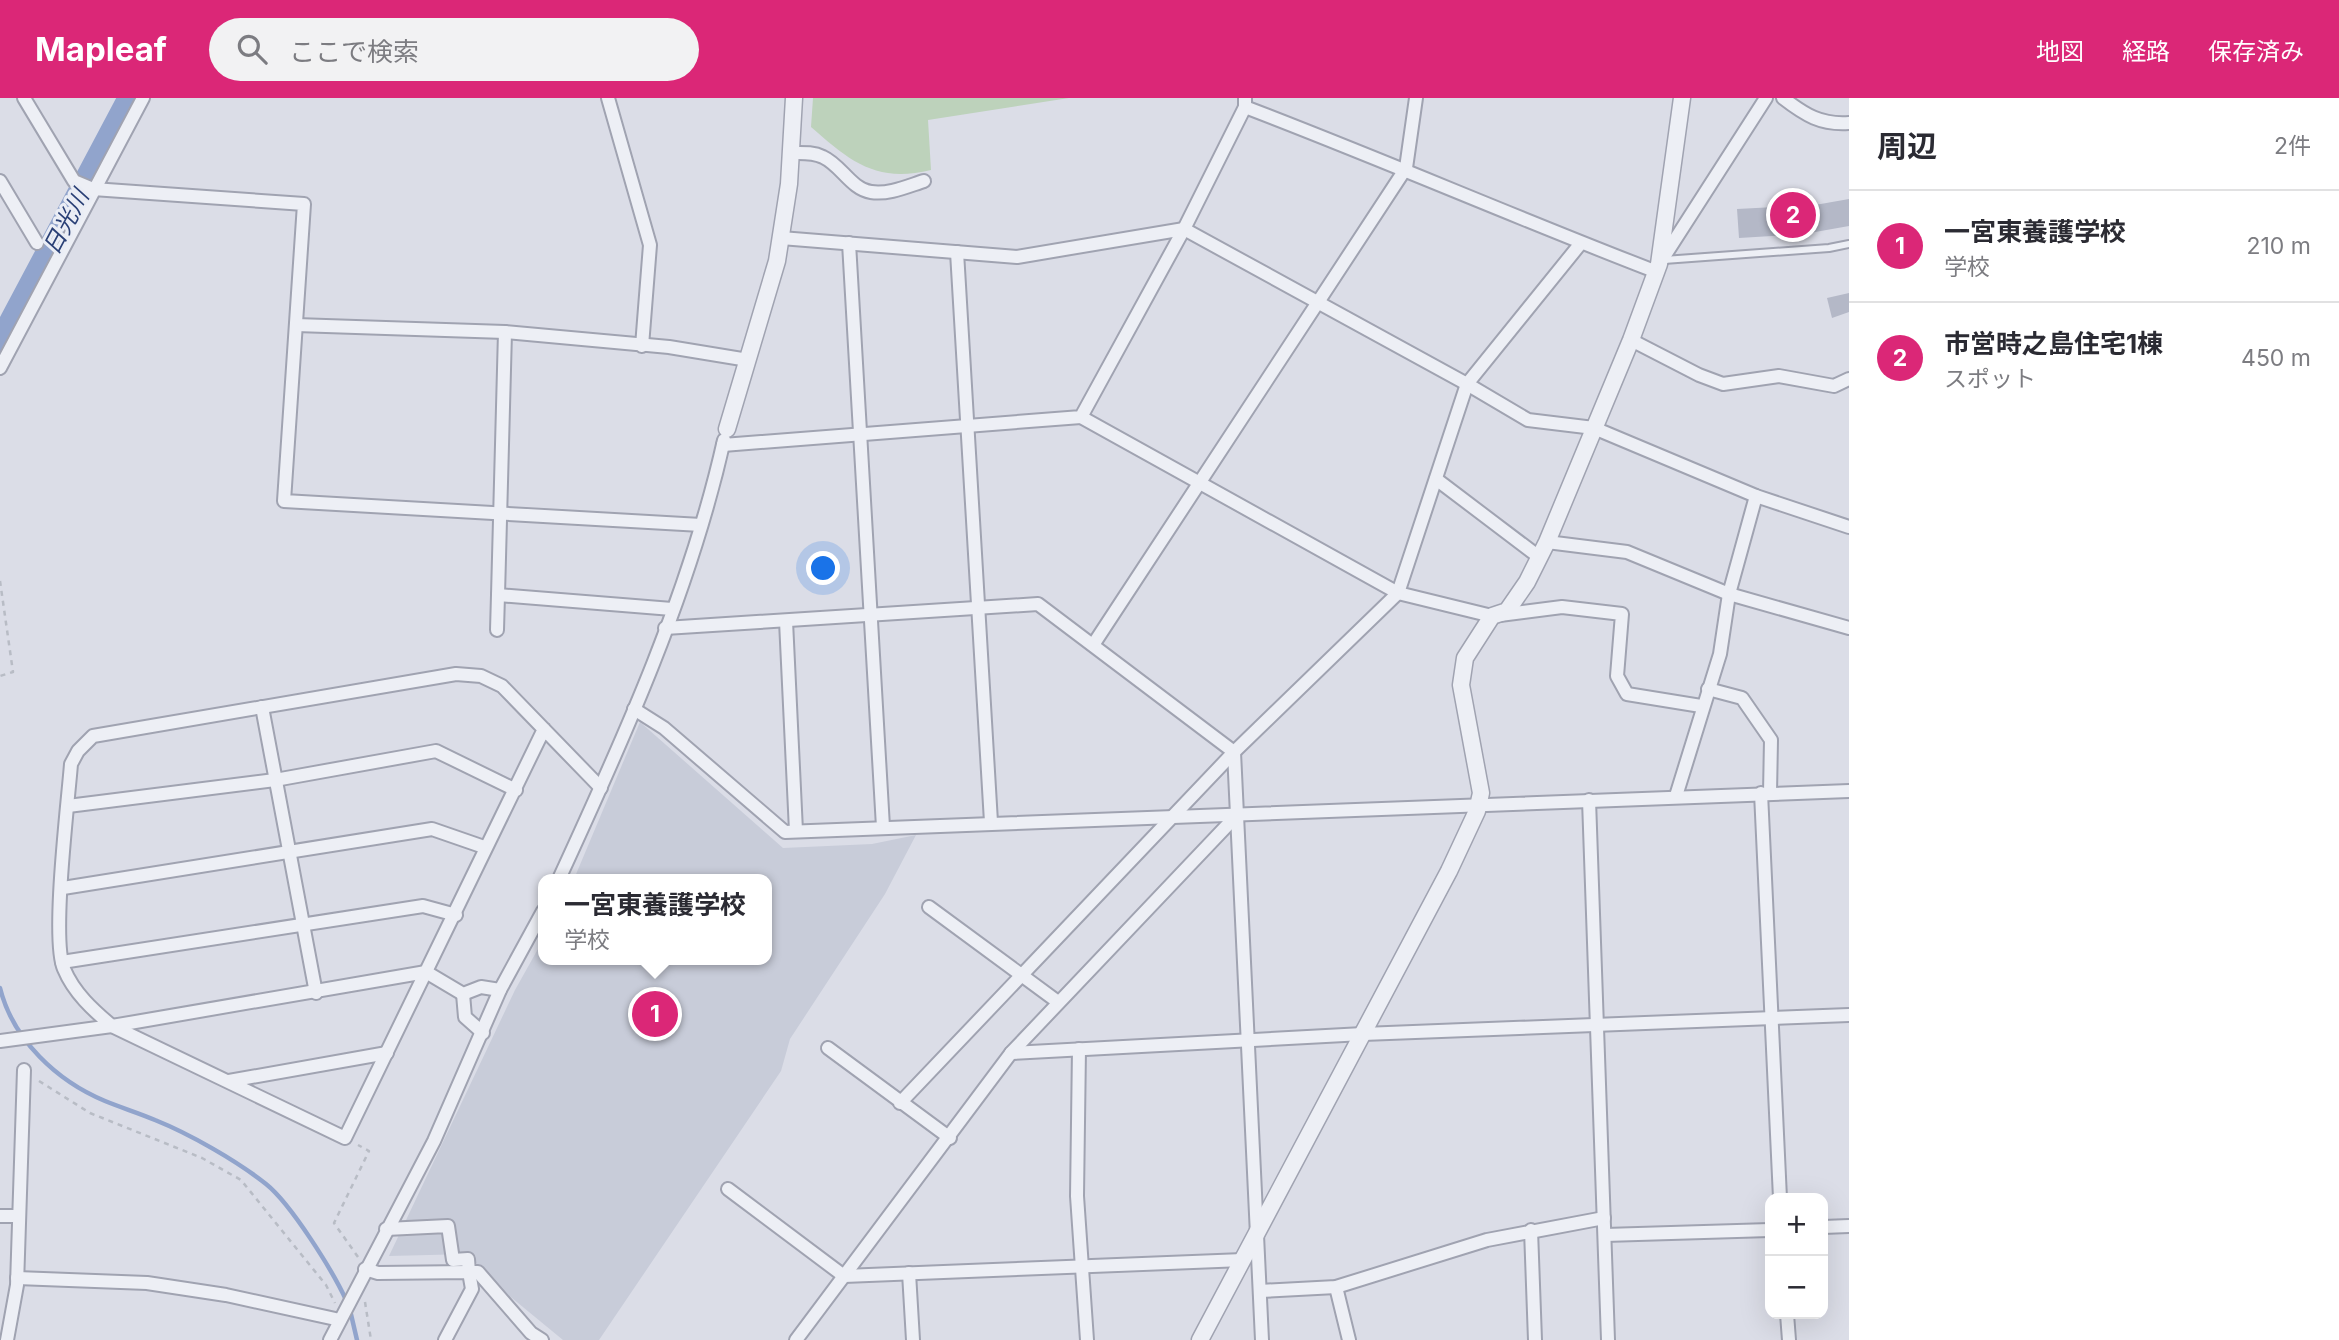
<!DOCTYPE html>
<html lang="ja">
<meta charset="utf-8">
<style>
body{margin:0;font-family:Inter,"Noto Sans JP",sans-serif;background:#f2f2f3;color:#2b2b33}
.controls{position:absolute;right:21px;bottom:21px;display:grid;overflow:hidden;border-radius:14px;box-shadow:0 7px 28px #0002}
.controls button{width:63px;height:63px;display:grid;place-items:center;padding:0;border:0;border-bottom:2px solid #e1e1e2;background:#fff;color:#2b2b33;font:35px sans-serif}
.you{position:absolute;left:824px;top:471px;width:24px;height:24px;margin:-18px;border:5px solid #fff;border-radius:50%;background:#1a73e8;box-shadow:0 0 0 10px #1a73e833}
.badge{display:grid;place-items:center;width:46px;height:46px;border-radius:50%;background:#db2777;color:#fff;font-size:23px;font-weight:700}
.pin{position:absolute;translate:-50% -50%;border:4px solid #fff;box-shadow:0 2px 7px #0006}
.popup{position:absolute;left:538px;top:776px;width:234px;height:91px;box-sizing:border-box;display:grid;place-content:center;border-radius:14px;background:#fff;filter:drop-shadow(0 2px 5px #0005);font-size:23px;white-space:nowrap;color:#7c7c81}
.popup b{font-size:26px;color:#2b2b33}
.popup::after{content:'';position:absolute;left:50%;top:100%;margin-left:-14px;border:14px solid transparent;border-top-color:#fff}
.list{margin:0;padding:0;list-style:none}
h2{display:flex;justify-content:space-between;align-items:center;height:91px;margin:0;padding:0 28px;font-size:30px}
h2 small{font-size:23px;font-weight:400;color:#7c7c81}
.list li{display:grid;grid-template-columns:46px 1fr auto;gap:21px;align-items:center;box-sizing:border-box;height:112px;padding:0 28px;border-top:2px solid #e1e1e2}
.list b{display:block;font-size:26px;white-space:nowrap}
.list p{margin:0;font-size:23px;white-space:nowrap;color:#7c7c81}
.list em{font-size:23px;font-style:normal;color:#7c7c81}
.icon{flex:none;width:38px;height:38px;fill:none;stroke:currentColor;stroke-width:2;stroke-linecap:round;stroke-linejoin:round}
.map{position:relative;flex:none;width:1849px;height:1242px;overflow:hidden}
header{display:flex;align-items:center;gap:42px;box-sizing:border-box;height:98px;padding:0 35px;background:#db2777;color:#fff}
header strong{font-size:33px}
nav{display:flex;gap:38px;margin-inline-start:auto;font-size:24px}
.search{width:490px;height:63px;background:#f2f2f3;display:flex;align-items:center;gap:18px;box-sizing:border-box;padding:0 24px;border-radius:38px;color:#7c7c81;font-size:26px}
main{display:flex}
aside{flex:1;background:#fff}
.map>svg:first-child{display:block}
</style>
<header>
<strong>Mapleaf</strong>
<div class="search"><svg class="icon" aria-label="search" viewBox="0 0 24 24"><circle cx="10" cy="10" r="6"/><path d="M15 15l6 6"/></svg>ここで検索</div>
<nav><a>地図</a><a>経路</a><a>保存済み</a></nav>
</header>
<main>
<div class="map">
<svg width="1849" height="1242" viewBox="0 0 1849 1242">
<rect width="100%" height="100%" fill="#dbdde7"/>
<path fill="#c8ccd9" d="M640,624L783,750L872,746L916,737L885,796L790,941L781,973L599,1242H563L490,1182L469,1156L389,1158L515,892L543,842V862H767V781H574Z"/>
<path fill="#bdd2bb" d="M813,0H1069L928,22L931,72C876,85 851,64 811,29Z"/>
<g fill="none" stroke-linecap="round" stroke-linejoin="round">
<g stroke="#91a4cc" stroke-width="4.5">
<path d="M0,890C13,942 57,983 105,1003C122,1010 139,1015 155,1022C190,1036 237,1063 266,1086C291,1106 333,1173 347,1204"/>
<path d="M350,1212L357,1242"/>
</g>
<path stroke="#91a4cc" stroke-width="28" d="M0,249L132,0"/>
</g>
<g fill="#b4b8c7">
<path d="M1849,101V128L1804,136L1739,140L1737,111L1815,107Z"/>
<path d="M1849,195V214L1832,220L1827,200Z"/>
</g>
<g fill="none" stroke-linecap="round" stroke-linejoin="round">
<g stroke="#a0a3b1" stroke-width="10">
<path id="service" d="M1664,162L1829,150L1849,146"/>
</g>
<g stroke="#a0a3b1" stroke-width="16">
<g id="minor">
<path d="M24,0L74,83L93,91L304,106L284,403L701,427"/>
<path d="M608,0L650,147L642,248"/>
<path d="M1783,0C1805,17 1821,27 1849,25"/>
<path d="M1245,9C1384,62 1519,121 1657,174"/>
<path d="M791,55C802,55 813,54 823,59C841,67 851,91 871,94C888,97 908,88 924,83"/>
<path d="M0,83L37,145"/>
<path d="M781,140L1017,159L1184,131L1467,286L1528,322L1594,330L1756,398L1849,429"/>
<path d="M849,145L883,729"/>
<path d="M957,154L991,724"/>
<path d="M1660,165L1766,0"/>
<path d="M296,227L505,234L669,249L748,262"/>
<path d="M505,234L498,497L672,511"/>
<path d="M1631,242L1699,277L1723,286L1779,278L1834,288L1849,281"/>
<path d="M0,270L143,0"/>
<path d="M1081,319L1398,495L1492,518L1562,509L1622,516L1617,578L1627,596L1701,608"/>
<path d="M723,347L1081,319L1184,131L1245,9V0"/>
<path d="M1436,381L1539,459"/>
<path d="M1547,444L1627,454L1729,496L1849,530"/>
<path d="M786,523L796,733"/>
<path d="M665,530L1038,506L1234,654L1262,1242"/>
<path d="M497,532L498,497"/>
<path d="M1093,547L1406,70L1416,0"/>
<path d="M1708,591L1742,600L1771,642L1770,695"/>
<path d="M262,609L316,895"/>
<path d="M634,611L664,630L785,734L1849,693"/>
<path d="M544,631L345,1040L112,928C93,912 74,895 64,871C51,842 68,705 71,666L78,653L93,638L456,576L481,578L502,588L601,690"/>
<path d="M1761,695L1780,1100"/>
<path d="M1676,698L1720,556L1729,496L1756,398"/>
<path d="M1589,702L1608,1242"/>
<path d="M68,708L275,682L436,653L516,692"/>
<path d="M559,781C624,640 690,494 724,342"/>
<path d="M63,790L432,731L484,749"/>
<path d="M929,809L1058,904"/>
<path d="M62,864L423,808L456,817"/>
<path d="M463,896L465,919L483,935"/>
<path d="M0,943L112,928L426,874L463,896L481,889L500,892"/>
<path d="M828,950L950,1040"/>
<path d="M1079,951L1077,1098L1087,1242"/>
<path d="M1011,955L1363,936L1849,917"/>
<path d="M229,983L387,955"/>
<path d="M900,1005L1234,654L1398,495L1467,286L1581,145"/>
<path d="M728,1091L844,1178L1243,1162"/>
<path d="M0,1118H19"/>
<path d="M1823,1129L1849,1128"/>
<path d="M386,1131L448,1128L453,1162L468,1161L469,1174H478L531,1235L542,1242"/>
<path d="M1531,1132L1535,1242"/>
<path d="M1605,1137L1770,1132"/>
<path d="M365,1171L378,1175L469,1174L472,1191L445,1242"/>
<path d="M909,1175L913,1242"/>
<path d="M17,1180L147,1185L226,1197L340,1222"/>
<path d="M1336,1189L1349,1242"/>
<path d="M1260,1193L1336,1189L1487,1142L1604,1120"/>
<path d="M1787,1216L1789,1242"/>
<path d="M7,1242L17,1187L24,972"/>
<path d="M330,1242L434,1043L500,892L543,813"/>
<path d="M796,1242L1011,955L1238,716"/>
</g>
</g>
<g stroke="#a0a3b1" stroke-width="19">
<g id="tertiary">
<path d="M727,331L777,163L789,86L794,0"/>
<path d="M1200,1242L1449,773L1477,713L1481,695L1461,587L1465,560L1492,518L1507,513L1527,484L1547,444L1631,242L1659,166L1682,0"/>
</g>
</g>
<g stroke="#b8bcc5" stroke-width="2.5" stroke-dasharray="5 5" stroke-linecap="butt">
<path d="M0,483L13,574L0,578"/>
<path d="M39,983L90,1015L202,1060L241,1082L326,1187L335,1205"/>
<path d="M358,1159L334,1125L369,1053L358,1047"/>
<path d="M365,1204L371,1242"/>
</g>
<use href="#service" stroke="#edeff5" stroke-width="6"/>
<use href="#minor" stroke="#edeff5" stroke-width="12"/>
<use href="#tertiary" stroke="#edeff5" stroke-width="16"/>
</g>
<g text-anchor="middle" stroke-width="6" stroke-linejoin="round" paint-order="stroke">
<g font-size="23" font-style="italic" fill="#2a4076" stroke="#eaedf5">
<text transform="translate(66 124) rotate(-62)" y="8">日光川</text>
</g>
</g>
</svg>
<div class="controls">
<button>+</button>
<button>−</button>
</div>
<div class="you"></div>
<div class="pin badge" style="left:655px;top:916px">1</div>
<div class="popup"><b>一宮東養護学校</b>学校</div>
<div class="pin badge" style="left:1793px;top:117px">2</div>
</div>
<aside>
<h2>周辺<small>2件</small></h2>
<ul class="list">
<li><span class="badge">1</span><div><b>一宮東養護学校</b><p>学校</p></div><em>210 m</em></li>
<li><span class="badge">2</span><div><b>市営時之島住宅1棟</b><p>スポット</p></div><em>450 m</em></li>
</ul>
</aside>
</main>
